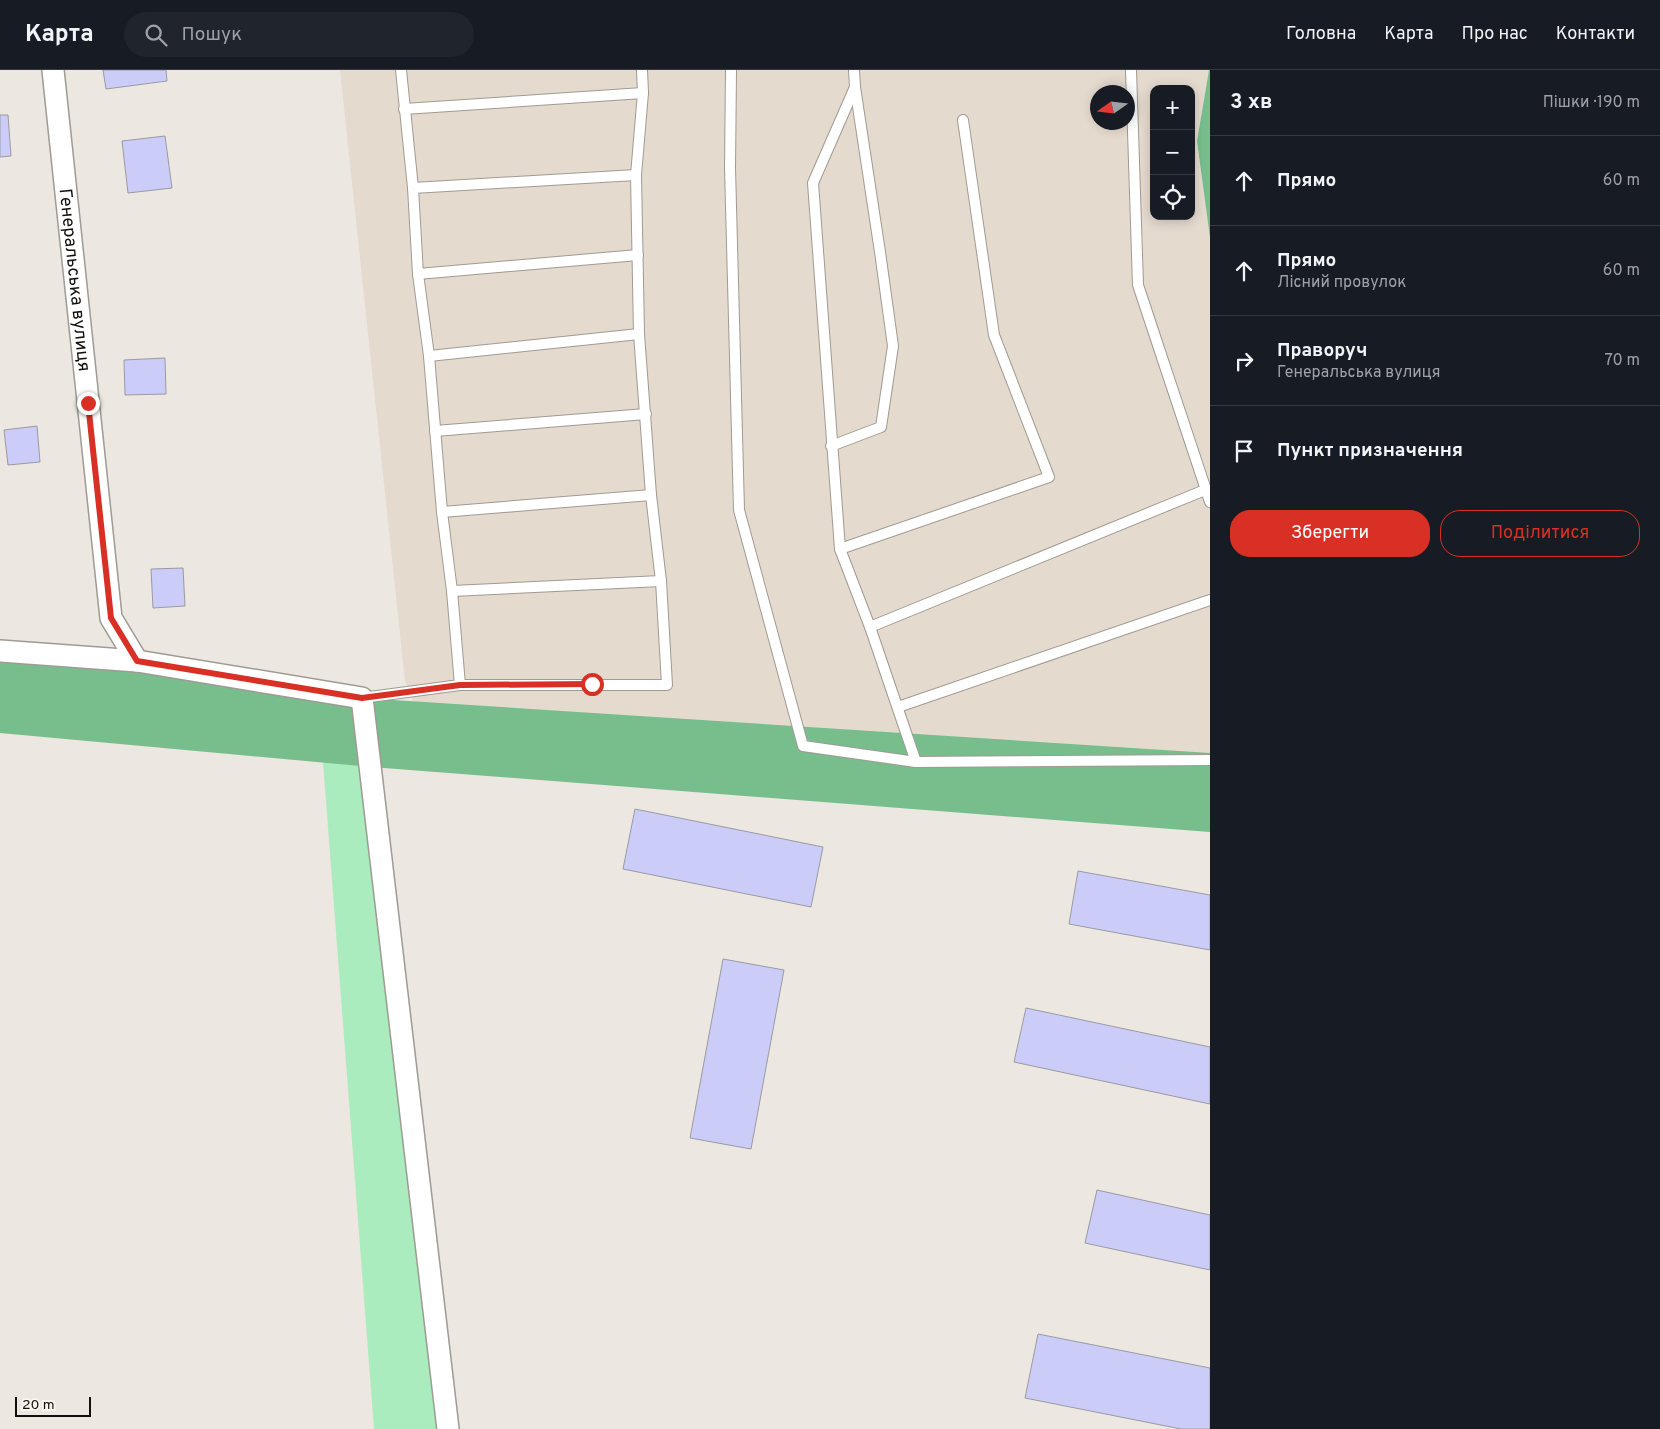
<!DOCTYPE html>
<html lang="uk">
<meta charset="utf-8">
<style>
body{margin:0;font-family:Overpass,sans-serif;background:#20242c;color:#f1f3f6}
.controls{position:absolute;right:15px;top:15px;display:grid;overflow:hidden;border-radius:10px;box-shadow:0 2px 12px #0003}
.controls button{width:45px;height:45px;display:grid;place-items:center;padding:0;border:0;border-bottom:1px solid #363941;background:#171b24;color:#f1f3f6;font:25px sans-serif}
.compass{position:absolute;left:1090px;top:15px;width:45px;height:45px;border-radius:50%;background:#171b24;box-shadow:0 2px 12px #0003;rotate:256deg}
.scale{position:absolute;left:15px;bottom:12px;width:76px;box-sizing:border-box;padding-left:5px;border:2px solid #12100e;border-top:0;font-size:14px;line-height:18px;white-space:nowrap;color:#12100e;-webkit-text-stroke:4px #faf5ee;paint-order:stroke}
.stop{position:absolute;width:15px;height:15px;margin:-11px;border:4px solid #d93025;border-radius:50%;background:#fff}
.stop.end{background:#d93025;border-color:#fff;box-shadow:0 1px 5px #0008}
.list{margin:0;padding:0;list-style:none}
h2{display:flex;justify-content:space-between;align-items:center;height:65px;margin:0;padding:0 20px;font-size:21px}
h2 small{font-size:16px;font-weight:400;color:#9ea1a6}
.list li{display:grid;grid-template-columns:32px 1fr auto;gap:15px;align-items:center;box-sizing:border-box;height:90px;padding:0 20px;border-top:1px solid #363941}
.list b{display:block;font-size:19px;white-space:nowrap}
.list p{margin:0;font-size:16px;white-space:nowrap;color:#9ea1a6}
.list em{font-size:16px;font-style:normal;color:#9ea1a6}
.actions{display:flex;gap:10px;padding:15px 20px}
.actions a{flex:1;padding:11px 0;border:1px solid #d93025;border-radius:20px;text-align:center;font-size:18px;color:#d93025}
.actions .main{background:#d93025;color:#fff}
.icon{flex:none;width:28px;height:28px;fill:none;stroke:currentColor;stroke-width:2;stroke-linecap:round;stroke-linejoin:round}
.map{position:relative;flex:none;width:1210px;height:1359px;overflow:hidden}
header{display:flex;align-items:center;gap:30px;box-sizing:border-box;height:70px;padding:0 25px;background:#171b24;border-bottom:1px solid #363941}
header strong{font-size:24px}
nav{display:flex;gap:28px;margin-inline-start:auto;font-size:18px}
.search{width:350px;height:45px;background:#20242c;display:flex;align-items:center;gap:12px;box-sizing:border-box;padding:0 18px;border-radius:28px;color:#9ea1a6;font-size:19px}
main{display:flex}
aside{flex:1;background:#171b24}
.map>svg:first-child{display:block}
</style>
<header>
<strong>Карта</strong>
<div class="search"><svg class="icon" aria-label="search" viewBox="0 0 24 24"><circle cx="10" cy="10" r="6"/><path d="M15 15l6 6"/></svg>Пошук</div>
<nav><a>Головна</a><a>Карта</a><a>Про нас</a><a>Контакти</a></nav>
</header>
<main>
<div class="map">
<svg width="1210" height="1359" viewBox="0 0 1210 1359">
<rect width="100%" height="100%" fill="#ede7e1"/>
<path fill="#e5dace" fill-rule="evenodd" d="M340,0H1209L1197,71L1210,168V690L430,669L405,611ZM1154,19H1191V146H1154ZM1098,22H1128V52H1098Z"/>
<path fill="#aaecbd" d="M323,692L371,697L448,1359H374Z"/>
<g fill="#78be8d">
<path d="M1209,0H1210V168L1197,71Z"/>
<path d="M0,581L362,628L1210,683V762L371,697L0,663Z"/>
</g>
<g fill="#cbcdf8" stroke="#9a9aa1">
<path d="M103,0H166L167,11L106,19Z"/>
<path d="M0,45H8L11,86L0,87Z"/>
<path d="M165,66L172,118L128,123L122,71Z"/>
<path d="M165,288L166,324L125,325L124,290Z"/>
<path d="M37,356L40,392L8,395L4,360Z"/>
<path d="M183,498L185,536L153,538L151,499Z"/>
<path d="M635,739L823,777L811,837L623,799Z"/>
<path d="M1078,801L1210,825V880L1069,854Z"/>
<path d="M723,889L784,900L751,1079L690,1068Z"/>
<path d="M1026,938L1210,977V1034L1014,992Z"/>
<path d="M1097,1120L1210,1145V1200L1085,1173Z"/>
<path d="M1038,1264L1210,1298V1359H1181L1025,1328Z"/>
</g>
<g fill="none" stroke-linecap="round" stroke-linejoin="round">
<g stroke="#9f9a93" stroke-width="12">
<g id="lane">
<path d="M401,0L413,118L418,204L429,286L442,442L452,521L460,615"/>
<path d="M731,0L730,98L739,440L803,676L916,692L1210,690"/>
<path d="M854,0L855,17L813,113L840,479L870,557L916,692"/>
<path d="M1131,0L1138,215L1210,432"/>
<path d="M404,39L643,23"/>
<path d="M413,118L636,105"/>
<path d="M418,204L638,185"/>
<path d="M429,286L639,264"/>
<path d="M435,361L646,344"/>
<path d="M831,376L881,357L893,276L880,182L855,17"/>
<path d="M442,442L651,425"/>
<path d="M840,479L1049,407L994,265L963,50"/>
<path d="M452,521L661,511"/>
<path d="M870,557L1205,420"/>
<path d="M362,628L460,615H667L661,511L651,425L639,264L636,105L643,23L642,0"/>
<path d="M898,637L1210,530"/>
</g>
</g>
<g stroke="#9f9a93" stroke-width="24">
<g id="street">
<path id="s1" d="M53,0L111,548L137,591"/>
<path d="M0,581L137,591L362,628L448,1359"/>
</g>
</g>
<use href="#lane" stroke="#fff" stroke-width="10"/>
<use href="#street" stroke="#fff" stroke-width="21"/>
</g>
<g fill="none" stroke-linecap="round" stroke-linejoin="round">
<path stroke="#d93025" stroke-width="6" d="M88,333L111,548L137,591L362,628L460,615L592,614"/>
</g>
<g text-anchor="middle" stroke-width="4" stroke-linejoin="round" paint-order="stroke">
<g font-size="18" fill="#12100e" stroke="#faf5ee">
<text dy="6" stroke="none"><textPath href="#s1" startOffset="211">Генеральська вулиця</textPath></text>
</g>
</g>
</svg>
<div class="controls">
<button>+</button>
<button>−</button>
<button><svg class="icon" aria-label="locate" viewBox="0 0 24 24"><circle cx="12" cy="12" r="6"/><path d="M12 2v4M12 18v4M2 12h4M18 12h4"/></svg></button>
</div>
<svg class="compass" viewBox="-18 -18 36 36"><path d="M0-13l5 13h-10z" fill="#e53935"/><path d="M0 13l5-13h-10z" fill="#9ea1a6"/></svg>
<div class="scale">20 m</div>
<div class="stop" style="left:592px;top:614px"></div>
<div class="stop end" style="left:88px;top:333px"></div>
</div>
<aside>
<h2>3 хв<small>Пішки · 190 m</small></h2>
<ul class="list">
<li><svg class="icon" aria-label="ahead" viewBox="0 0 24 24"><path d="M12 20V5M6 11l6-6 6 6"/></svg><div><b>Прямо</b></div><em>60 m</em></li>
<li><svg class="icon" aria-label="ahead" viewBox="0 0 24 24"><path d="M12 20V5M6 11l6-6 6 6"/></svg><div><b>Прямо</b><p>Лісний провулок</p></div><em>60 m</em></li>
<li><svg class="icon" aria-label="right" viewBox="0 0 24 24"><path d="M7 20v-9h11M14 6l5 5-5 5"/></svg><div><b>Праворуч</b><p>Генеральська вулиця</p></div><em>70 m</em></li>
<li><svg class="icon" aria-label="arrive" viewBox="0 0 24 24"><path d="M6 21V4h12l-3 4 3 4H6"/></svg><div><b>Пункт призначення</b></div></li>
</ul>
<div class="actions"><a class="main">Зберегти</a><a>Поділитися</a></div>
</aside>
</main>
